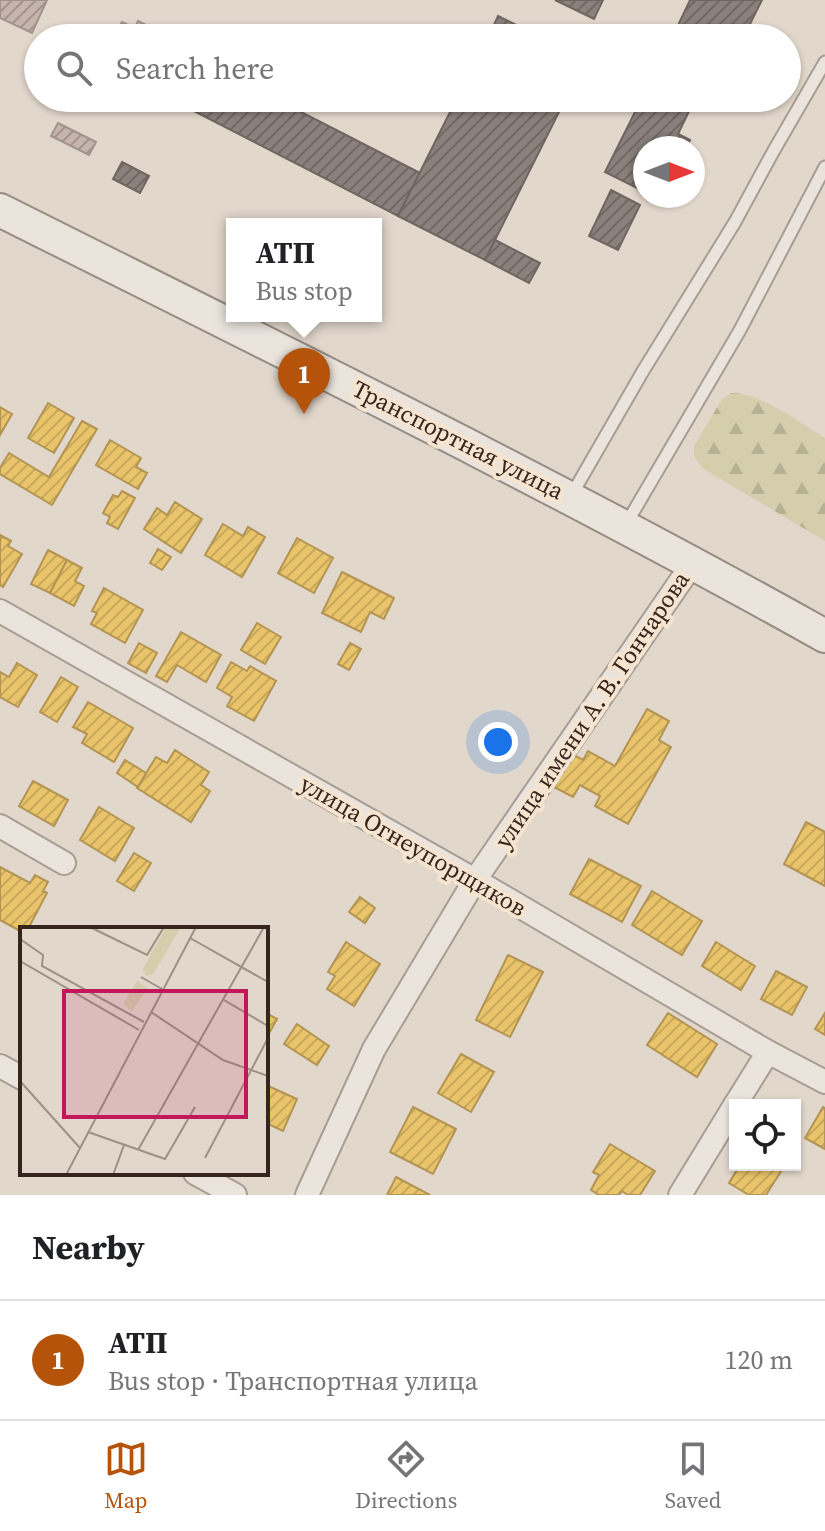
<!DOCTYPE html>
<meta charset="utf-8">
<style>
body{margin:0;font-family:"Source Serif 4",serif;background:#f2f2f2;color:#202124}
.controls{position:absolute;right:24px;bottom:24px;display:grid;overflow:hidden;border-radius:0px;box-shadow:0 2px 6px #0004}
.controls button{width:72px;height:72px;display:grid;place-items:center;padding:0;border:0;border-bottom:2px solid #e0e0e0;background:#fff;color:#202124;font:40px sans-serif}
.compass{position:absolute;left:633px;top:136px;width:72px;height:72px;border-radius:50%;background:#fff;box-shadow:0 2px 6px #0004;rotate:90deg}
.you{position:absolute;left:498px;top:742px;width:28px;height:28px;margin:-20px;border:6px solid #fff;border-radius:50%;background:#1a73e8;box-shadow:0 0 0 12px #1a73e833}
.badge{display:grid;place-items:center;width:52px;height:52px;border-radius:50%;background:#b45309;color:#fff;font-size:26px;font-weight:700}
.pin{position:absolute;translate:-50% -66px;filter:drop-shadow(0 2px 4px #0008)}
.pin::after{content:'';position:absolute;top:42px;width:28px;height:24px;background:inherit;clip-path:polygon(0 0,100% 0,50% 100%)}
.popup{position:absolute;left:226px;top:218px;width:156px;height:104px;box-sizing:border-box;display:grid;place-content:center;border-radius:0px;background:#fff;filter:drop-shadow(0 2px 6px #0005);font-size:26px;white-space:nowrap;color:#757577}
.popup b{font-size:30px;color:#202124}
.popup::after{content:'';position:absolute;left:50%;top:100%;margin-left:-16px;border:16px solid transparent;border-top-color:#fff}
.list{margin:0;padding:0;list-style:none}
h2{display:flex;justify-content:space-between;align-items:center;height:104px;margin:0;padding:0 32px;font-size:34px}
h2 small{font-size:26px;font-weight:400;color:#757577}
.list li{display:grid;grid-template-columns:52px 1fr auto;gap:24px;align-items:center;box-sizing:border-box;height:120px;padding:0 32px;border-top:2px solid #e0e0e0}
.list b{display:block;font-size:30px;white-space:nowrap}
.list p{margin:0;font-size:26px;white-space:nowrap;color:#757577}
.list em{font-size:26px;font-style:normal;color:#757577}
.icon{flex:none;width:44px;height:44px;fill:none;stroke:currentColor;stroke-width:2;stroke-linecap:round;stroke-linejoin:round}
.map{position:relative;flex:none;width:825px;height:1195px;overflow:hidden}
.search{position:absolute;background:#fff;box-shadow:0 2px 6px #0004;left:24px;right:24px;top:24px;height:88px;display:flex;align-items:center;gap:20px;box-sizing:border-box;padding:0 28px;border-radius:44px;color:#757577;font-size:30px}
.sheet{height:224px;background:#fff}
nav{display:flex;justify-content:space-around;align-items:center;box-sizing:border-box;height:112px;border-top:2px solid #e0e0e0;background:#fff;font-size:22px;color:#757577}
nav a{display:grid;justify-items:center;gap:4px}
nav .on{color:#b45309}
.map>svg:first-child{display:block}
</style>
<div class="map">
<svg width="825" height="1195" viewBox="0 0 825 1195">
<defs>
<pattern id="forest-firs" width="22" height="20" patternUnits="userSpaceOnUse" patternTransform="scale(2)"><rect width="22" height="20" fill="#d5cead"/><path d="M5 1l3.5 6h-7zM16 11l3.5 6h-7z" fill="#b7b194"/></pattern>
<pattern id="homes-hatch" width="6" height="6" patternUnits="userSpaceOnUse" patternTransform="scale(2)"><rect width="6" height="6" fill="#e9c46a"/><path d="M-1 1l2-2M0 6l6-6M5 7l2-2" fill="none" stroke="#c8a85b"/></pattern>
<pattern id="industry-hatch" width="6" height="6" patternUnits="userSpaceOnUse" patternTransform="scale(2)"><rect width="6" height="6" fill="#8a817c"/><path d="M-1 1l2-2M0 6l6-6M5 7l2-2" fill="none" stroke="#726965"/></pattern>
<pattern id="building-hatch" width="6" height="6" patternUnits="userSpaceOnUse" patternTransform="scale(2)"><rect width="6" height="6" fill="#c6b5ac"/><path d="M-1 1l2-2M0 6l6-6M5 7l2-2" fill="none" stroke="#a2938b"/></pattern>
</defs>
<rect width="100%" height="100%" fill="#e2d7cb"/>
<path fill="url(#forest-firs)" d="M731,393C761,393 799,422 825,438V541L702,468L694,456V446L722,399Z"/>
<g fill="url(#homes-hatch)" stroke="#b39453" stroke-width="2">
<path d="M48,403L74,418L54,453L28,438Z"/>
<path d="M0,407L12,414L0,435Z"/>
<path d="M82,421L97,429L52,505L0,474V468L9,453L49,477Z"/>
<path d="M110,440L141,458L136,467L147,473L138,489L96,465Z"/>
<path d="M122,491L135,498L118,529L107,523L110,517L103,513L113,495L118,497Z"/>
<path d="M175,502L202,519L181,553L144,529L157,508L167,515Z"/>
<path d="M223,524L243,536L248,527L265,537L242,577L205,555Z"/>
<path d="M0,535L11,541L8,546L22,554L3,587L0,585Z"/>
<path d="M297,538L333,558L314,593L278,573Z"/>
<path d="M158,549L171,557L162,570L150,563Z"/>
<path d="M48,550L67,560L50,593L31,584Z"/>
<path d="M67,560L82,568L75,581L84,586L74,606L50,593Z"/>
<path d="M342,572L394,598L384,619L370,612L361,632L322,613Z"/>
<path d="M104,588L143,610L125,643L91,624L97,613L92,611Z"/>
<path d="M257,623L281,637L265,664L241,650Z"/>
<path d="M181,632L221,655L206,682L177,665L167,682L156,676Z"/>
<path d="M139,643L157,653L146,673L128,663Z"/>
<path d="M350,643L361,649L349,670L338,664Z"/>
<path d="M231,662L247,671L250,666L276,681L254,721L227,706L232,697L217,688Z"/>
<path d="M17,663L37,675L18,707L0,697V672L9,677Z"/>
<path d="M61,677L78,687L57,722L40,712Z"/>
<path d="M88,702L133,728L114,762L82,743L87,734L73,727Z"/>
<path d="M647,709L669,721L659,740L671,747L628,824L595,806L600,796L580,785L573,797L554,787L572,754L583,760L588,751L615,766Z"/>
<path d="M175,750L209,772L201,785L210,791L191,822L137,788L156,757L167,763Z"/>
<path d="M125,760L146,773L138,787L117,773Z"/>
<path d="M33,781L68,800L54,826L19,806Z"/>
<path d="M99,807L134,828L115,861L80,840Z"/>
<path d="M806,822L825,832V886L784,864Z"/>
<path d="M134,853L151,863L134,891L117,881Z"/>
<path d="M589,859L641,886L622,922L570,894Z"/>
<path d="M0,867L30,883L35,875L48,882L43,891L47,893L28,929H22V932L0,920Z"/>
<path d="M652,891L702,921L682,955L632,925Z"/>
<path d="M360,897L375,908L365,923L349,912Z"/>
<path d="M346,942L380,964L354,1006L327,989L335,976L328,972Z"/>
<path d="M716,942L755,966L741,990L702,966Z"/>
<path d="M508,955L543,972L510,1037L476,1020Z"/>
<path d="M776,971L807,987L792,1015L761,999Z"/>
<path d="M266,1013L277,1019L266,1039Z"/>
<path d="M668,1013L717,1044L697,1077L647,1045Z"/>
<path d="M825,1013V1035L815,1029Z"/>
<path d="M297,1024L329,1046L317,1065L284,1044Z"/>
<path d="M461,1054L494,1072L471,1112L438,1093Z"/>
<path d="M266,1085L297,1099L283,1131L266,1123Z"/>
<path d="M413,1107L456,1129L433,1174L390,1152Z"/>
<path d="M823,1107L825,1108V1149L805,1138Z"/>
<path d="M610,1144L655,1171L640,1195H628L622,1191L619,1195H599L591,1190L599,1175L593,1172Z"/>
<path d="M740,1165H785L766,1195H749L729,1183Z"/>
<path d="M396,1177L430,1195H387Z"/>
</g>
<g fill="url(#industry-hatch)" stroke="#706560" stroke-width="2">
<path d="M555,0H603L594,19Z"/>
<path d="M690,0H762L743,38H672Z"/>
<path d="M498,16L543,38H499L490,33Z"/>
<path d="M196,98H274L420,173L398,216L190,109Z"/>
<path d="M457,98H566L485,260L398,216Z"/>
<path d="M642,98H689L694,101L678,134L690,140L686,148H645V192L605,172Z"/>
<path d="M122,162L149,176L140,193L113,179Z"/>
<path d="M611,190L640,205L618,250L589,236Z"/>
<path d="M495,240L540,263L529,283L485,260Z"/>
</g>
<g fill="url(#building-hatch)" stroke="#a2938b" stroke-width="2">
<path d="M0,0H47L32,33L0,18Z"/>
<path d="M138,21L160,32L157,38H126L116,33L122,22L135,28Z"/>
<path d="M58,123L96,142L89,155L51,136Z"/>
</g>
<g fill="none" stroke-linecap="round" stroke-linejoin="round">
<g stroke="#a79d94" stroke-width="15">
<g id="lane">
<path d="M571,496L643,371L735,222L773,152L825,62"/>
<path d="M625,526L740,330L825,167"/>
</g>
</g>
<g stroke="#a79d94" stroke-width="26">
<g id="street">
<path d="M0,611L475,880L768,1052L825,1082"/>
<path d="M0,826L64,863"/>
<path d="M0,1066L22,1078"/>
<path d="M735,1105L768,1052"/>
<path d="M195,1173L235,1195"/>
<path d="M307,1195L374,1049L475,880L693,563"/>
<path d="M680,1195L735,1105"/>
</g>
</g>
<g stroke="#978c84" stroke-width="36">
<path id="secondary" d="M0,210C277,349 555,485 825,636"/>
</g>
<use href="#lane" stroke="#eae4dd" stroke-width="11"/>
<use href="#street" stroke="#eae4dd" stroke-width="22"/>
<use href="#secondary" stroke="#eae4dd" stroke-width="32"/>
</g>
<g text-anchor="middle" stroke-width="8" stroke-linejoin="round" paint-order="stroke">
<g font-size="24" fill="#35251d" stroke="#f4e4d0">
<text transform="translate(458 440) rotate(27)" y="8">Транспортная улица</text>
<text transform="translate(592 710) rotate(-56)" y="8">улица имени А. В. Гончарова</text>
<text transform="translate(413 846) rotate(30)" y="8">улица Огнеупорщиков</text>
</g>
</g>
<g transform="translate(20 927)">
<rect width="248" height="248" fill="#e2d7cb"/>
<path d="M146,0H161L133,47L126,49L123,42ZM117,54L128,61L112,84L103,77Z" fill="#d5cead"/>
<path fill="none" stroke="#9d9085" stroke-width="2" d="M70,0L127,28L144,0M170,11L248,55M0,12L23,28L22,39L124,95M0,34L119,103M121,50L142,62M204,73L248,99M131,85L203,133L248,149M0,154L60,221M68,205L145,232L175,180M118,223L244,0M185,231L248,111M46,248L176,0M93,248L104,218"/>
<path fill="#c2185b" fill-opacity="0.15" stroke="#c2185b" stroke-width="4" d="M44,64H226V190H44Z"/>
<rect width="248" height="248" fill="none" stroke="#35251d" stroke-width="4"/>
</g>
</svg>
<div class="controls">
<button><svg class="icon" aria-label="locate" viewBox="0 0 24 24"><circle cx="12" cy="12" r="6"/><path d="M12 2v4M12 18v4M2 12h4M18 12h4"/></svg></button>
</div>
<svg class="compass" viewBox="-18 -18 36 36"><path d="M0-13l5 13h-10z" fill="#e53935"/><path d="M0 13l5-13h-10z" fill="#757577"/></svg>
<div class="you"></div>
<div class="pin badge" style="left:304px;top:414px">1</div>
<div class="popup"><b>АТП</b>Bus stop</div>
<div class="search"><svg class="icon" aria-label="search" viewBox="0 0 24 24"><circle cx="10" cy="10" r="6"/><path d="M15 15l6 6"/></svg>Search here</div>
</div>
<section class="sheet">
<h2>Nearby<small></small></h2>
<ul class="list">
<li><span class="badge">1</span><div><b>АТП</b><p>Bus stop · Транспортная улица</p></div><em>120 m</em></li>
</ul>
</section>
<nav>
<a class="on"><svg class="icon" aria-label="map" viewBox="0 0 24 24"><path d="M3 6l6-2 6 2 6-2v14l-6 2-6-2-6 2zM9 4v14M15 6v14"/></svg>Map</a>
<a><svg class="icon" aria-label="directions" viewBox="0 0 24 24"><path d="M12 3l9 9-9 9-9-9zM9 14v-3h6M13 9l2 2-2 2"/></svg>Directions</a>
<a><svg class="icon" aria-label="saved" viewBox="0 0 24 24"><path d="M7 4h10v16l-5-4-5 4z"/></svg>Saved</a>
</nav>
